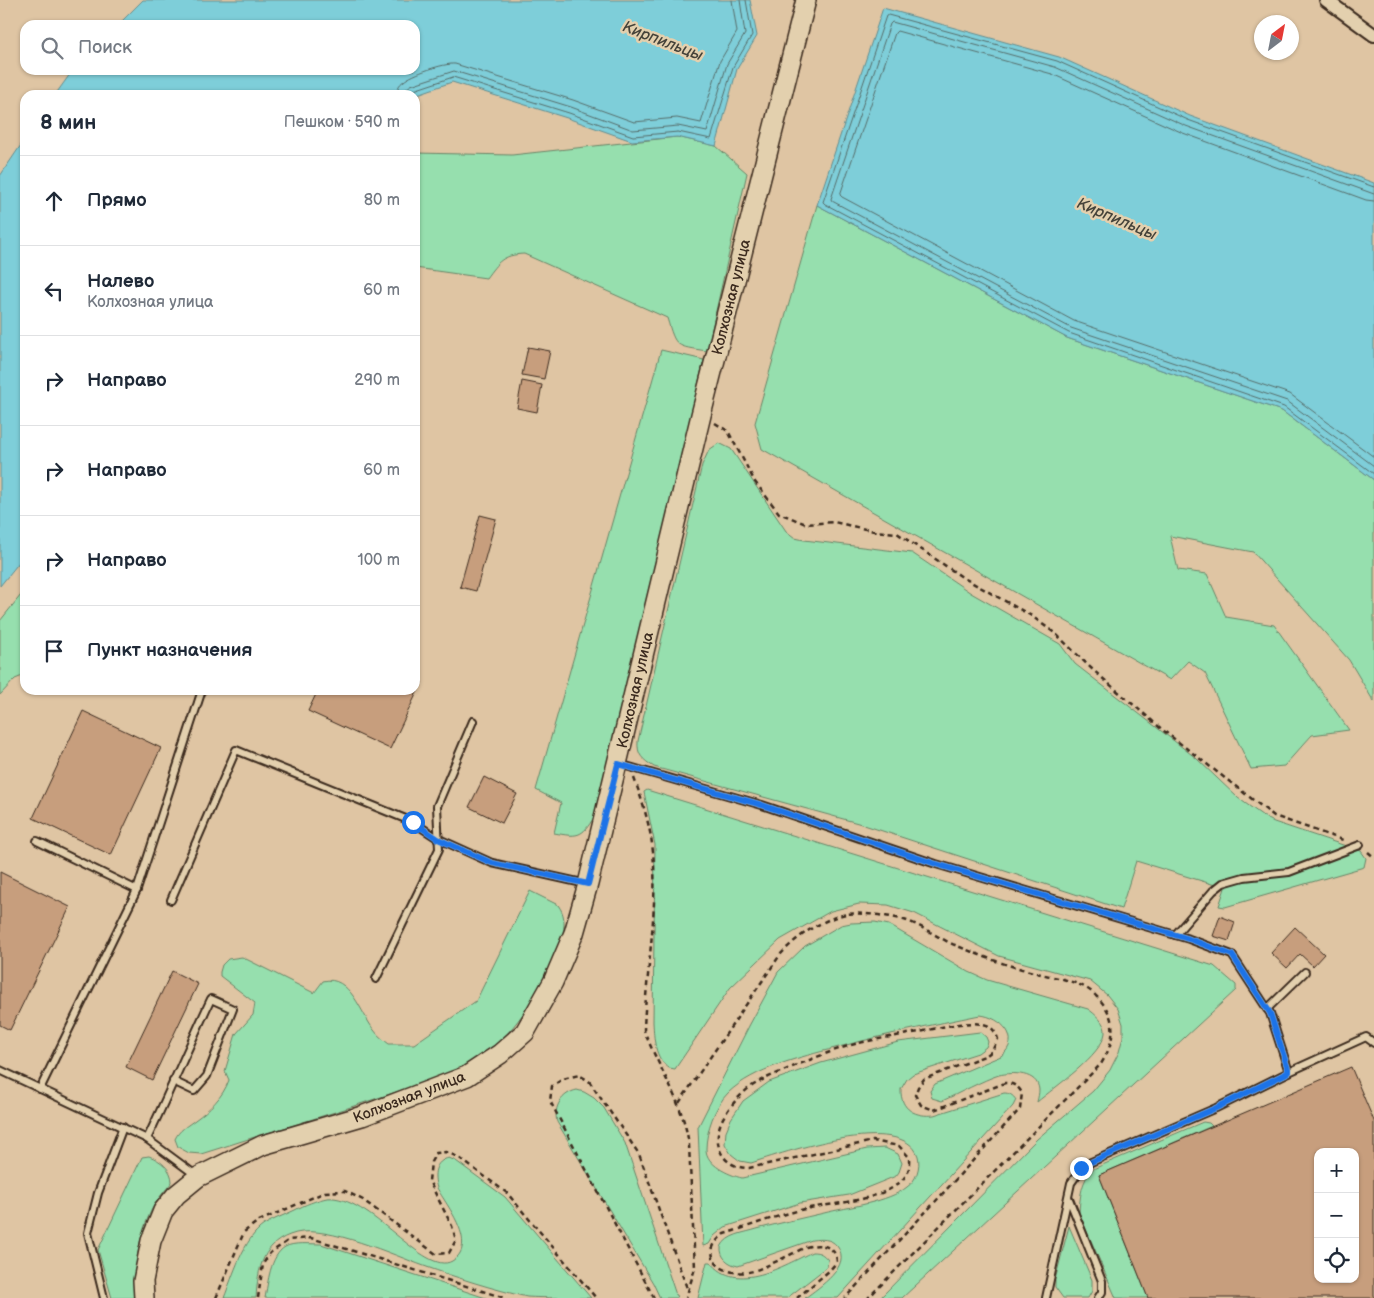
<!DOCTYPE html>
<html lang="ru">
<meta charset="utf-8">
<style>
body{margin:0;font-family:"Balsamiq Sans",sans-serif;background:#f2f2f3;color:#1f2937}
.controls{position:absolute;right:15px;bottom:15px;display:grid;overflow:hidden;border-radius:10px;box-shadow:0 1px 4px #0004}
.controls button{width:45px;height:45px;display:grid;place-items:center;padding:0;border:0;border-bottom:1px solid #e0e1e3;background:#fff;color:#1f2937;font:25px sans-serif}
.compass{position:absolute;left:1254px;top:15px;width:45px;height:45px;border-radius:50%;background:#fff;box-shadow:0 1px 4px #0004;rotate:32deg}
.stop{position:absolute;width:15px;height:15px;margin:-11px;border:4px solid #1a73e8;border-radius:50%;background:#fff}
.stop.end{background:#1a73e8;border-color:#fff;box-shadow:0 1px 5px #0008}
.list{margin:0;padding:0;list-style:none}
h2{display:flex;justify-content:space-between;align-items:center;height:65px;margin:0;padding:0 20px;font-size:21px}
h2 small{font-size:16px;font-weight:400;color:#747a83}
.list li{display:grid;grid-template-columns:32px 1fr auto;gap:15px;align-items:center;box-sizing:border-box;height:90px;padding:0 20px;border-top:1px solid #e0e1e3}
.list b{display:block;font-size:19px;white-space:nowrap}
.list p{margin:0;font-size:16px;white-space:nowrap;color:#747a83}
.list em{font-size:16px;font-style:normal;color:#747a83}
.icon{flex:none;width:28px;height:28px;fill:none;stroke:currentColor;stroke-width:2;stroke-linecap:round;stroke-linejoin:round}
.map{position:relative;flex:none;width:1374px;height:1298px;overflow:hidden}
.search{position:absolute;background:#fff;box-shadow:0 1px 4px #0004;left:20px;top:20px;width:400px;height:55px;display:flex;align-items:center;gap:12px;box-sizing:border-box;padding:0 18px;border-radius:15px;color:#747a83;font-size:19px}
.panel{position:absolute;background:#fff;box-shadow:0 1px 4px #0004;left:20px;top:90px;width:400px;height:605px;border-radius:15px}
.map>svg:first-child{display:block}
</style>
<div class="map">
<svg width="1374" height="1298" viewBox="0 0 1374 1298">
<rect width="100%" height="100%" fill="#dfc5a3"/>
<filter id="ink" filterUnits="userSpaceOnUse"><feTurbulence type="fractalNoise" baseFrequency=".02" numOctaves="2"/><feDisplacementMap in="SourceGraphic" scale="10" xChannelSelector="R" yChannelSelector="G"/><feConvolveMatrix kernelMatrix="1 2 1 2 8 2 1 2 1" color-interpolation-filters="sRGB"/></filter>
<g filter="url(#ink)">
<g fill="#96dfae" stroke="#688466">
<path d="M677,137L716,146L747,173L707,351C675,346 676,348 667,318L524,254C502,255 498,262 486,278L415,268V153L512,155Z"/>
<path d="M817,205L1067,338L1282,411L1374,480V702L1349,660L1253,552L1170,536L1178,570L1207,574L1226,617L1274,625L1349,730L1312,735L1284,766L1251,769L1205,673L1188,661L1170,680L762,449L755,423Z"/>
<path d="M661,350L704,360L594,817C582,838 577,837 554,833L561,803L536,790Z"/>
<path d="M719,443L731,449L786,531L795,538L804,540L912,553L971,593L1060,644L1075,664L1196,758L1238,798L1266,818L1274,822L1361,851L1366,858L1364,867L1225,907L1219,906L1225,888L1136,861L1121,909L858,823L654,767C642,759 637,755 638,741L702,465L709,450Z"/>
<path d="M25,590V675L15,679L0,695V621Z"/>
<path d="M647,790L1214,966L1236,985V990L902,1298H880L1037,1139L1093,1091L1110,1070L1119,1052L1123,1037V1024L1118,1009L1107,995L1090,981L999,956L914,913L888,905L859,904L831,911L780,940L730,988L675,1069L669,1068C654,1058 654,1038 653,1022L655,845L644,792Z"/>
<path d="M530,891L558,905C571,922 560,942 554,959C541,992 510,1038 480,1058C455,1075 424,1082 396,1092C332,1114 266,1133 201,1154L189,1153L178,1147L175,1139C179,1130 187,1126 195,1120C209,1110 223,1097 229,1080L225,1071L236,1034L253,1015L255,1003L220,976V972L222,965L228,959L242,957L314,993L323,981C350,974 361,1014 374,1030C378,1036 384,1040 389,1044H414L476,1001Z"/>
<path d="M875,922L889,925L969,972L987,980L1088,1009C1095,1014 1106,1023 1105,1033C1102,1055 1055,1087 1037,1102C1038,1098 1039,1093 1039,1090C1038,1072 1012,1072 999,1075C983,1080 958,1094 942,1101L932,1098L930,1091L935,1084L1001,1056C1023,1039 1001,1017 980,1015C931,1025 883,1035 835,1048C801,1057 754,1068 728,1093C715,1106 706,1131 706,1149C706,1165 729,1175 742,1178L867,1149L885,1148L898,1154L902,1163L899,1172L896,1176L849,1195L800,1203L725,1227L714,1236L709,1244L703,1246L698,1127L749,1026L778,972L805,946L841,925L851,923Z"/>
<path d="M980,1032L986,1037L988,1042L986,1047L978,1053L913,1074L907,1079L901,1089C900,1110 916,1117 934,1115L1004,1093C1009,1093 1013,1095 1016,1100L1013,1106L838,1298H805C819,1287 853,1266 837,1246C831,1238 821,1239 812,1240L738,1266C728,1264 720,1257 721,1247C727,1234 745,1233 757,1229C780,1223 802,1218 824,1213C848,1207 889,1202 907,1187C916,1181 921,1167 918,1156C903,1111 783,1153 751,1163L740,1161L731,1154L725,1144L726,1131L731,1119L743,1101L769,1082L821,1063L898,1042Z"/>
<path d="M577,1090L584,1092L594,1098L604,1108L625,1143L677,1298H660L653,1283L557,1122C553,1107 562,1093 577,1090Z"/>
<path d="M1203,1122L1209,1123L1212,1126L1099,1175L1148,1298H1116L1079,1213C1080,1197 1081,1181 1093,1169Z"/>
<path d="M149,1156C160,1160 172,1169 172,1182C165,1191 156,1200 151,1211C138,1238 134,1268 135,1298H112L98,1250L142,1157Z"/>
<path d="M449,1158L456,1161L505,1197L591,1298C574,1298 542,1298 527,1297C492,1289 458,1278 424,1266C393,1255 328,1225 296,1233C262,1242 258,1268 256,1298H224C233,1276 243,1239 264,1225C273,1219 285,1215 295,1210C304,1205 317,1200 327,1198C369,1194 425,1277 452,1261C479,1245 447,1206 437,1188C433,1175 434,1161 449,1158Z"/>
<path d="M1069,1226L1092,1280V1291L1088,1298H1063L1055,1287V1280Z"/>
<path d="M321,1244L486,1298H265C268,1283 270,1256 285,1247C294,1242 310,1244 321,1244Z"/>
<path d="M812,1252C820,1252 823,1254 828,1260L827,1267L787,1298H698L707,1262H711C736,1295 785,1265 812,1252Z"/>
</g>
<g fill="#7eced9" stroke="#638c8e">
<path d="M143,0H750L757,36L737,69L716,146L677,137L632,141L567,118L452,82L415,95H55L73,70H415V25H118Z"/>
<path d="M883,8L1059,57L1190,116L1374,183V480L1282,411L1067,338L817,205Z"/>
<path d="M25,139V555L0,586V176Z"/>
</g>
<g fill="none" stroke-linecap="round" stroke-linejoin="round">
<g stroke="#566c69" stroke-width="1">
<path d="M396,95C397,89 399,84 404,81C412,74 444,63 455,64L573,100L634,122L677,118L701,123L720,61L737,32L732,0"/>
<path d="M404,95L406,89L411,85L454,71L571,107L633,130L678,126L707,132L727,64L745,34L740,0"/>
<path d="M410,95L414,90L453,77L569,113L633,136L678,132L711,139L733,67L752,35L746,0"/>
<path d="M1374,187L1188,120L1057,61L888,15L886,16L823,202L825,204L1069,333L1284,407L1374,474"/>
<path d="M1374,194L1186,126L1055,67L892,22L890,24L831,199L832,201L1071,328L1287,401L1374,466"/>
<path d="M1374,201L1366,200L1183,133L1052,74L897,31L895,33L840,195L842,197L1074,321L1290,394L1374,457"/>
</g>
</g>
<g fill="#c79e7d" stroke="#3b2a1e" fill-rule="evenodd">
<path d="M528,347L550,351L544,379L522,375Z"/>
<path d="M522,381L542,385L537,412L517,408Z"/>
<path d="M480,515L496,519L476,591L460,587Z"/>
<path d="M415,679L422,682L390,749L308,711L318,690H415Z"/>
<path d="M83,711L161,748L111,855L33,818Z"/>
<path d="M484,777L517,794L502,823L469,807Z"/>
<path d="M0,872L70,907L10,1030L0,1025Z"/>
<path d="M1220,916L1235,922L1229,941L1213,936Z"/>
<path d="M1295,927L1324,954L1313,966L1300,954L1287,968L1271,953Z"/>
<path d="M172,971L198,984L152,1080L126,1067Z"/>
<path d="M1351,1067L1374,1121V1298H1148L1099,1175ZM1318,1152H1355V1279H1318Z"/>
</g>
<g fill="none" stroke-linecap="round" stroke-linejoin="round">
<g stroke="#3b2a1e" stroke-width="10">
<g id="service">
<path d="M619,764L762,805L936,864L1189,939L1232,955L1270,1013L1289,1072L1216,1108L1091,1162L1081,1169L1071,1183L1046,1298"/>
<path d="M37,841L137,890"/>
<path d="M171,900L236,750L413,822L439,839L492,863L587,884"/>
<path d="M1175,935L1213,891L1223,883L1244,877L1289,872L1360,845"/>
<path d="M376,979L439,849L437,806L473,721"/>
<path d="M1267,1009L1305,972"/>
<path d="M0,1070L147,1139L197,1176"/>
<path d="M1289,1072L1366,1037L1374,1043"/>
<path d="M40,1089L137,890L202,690"/>
<path d="M147,1139C169,1093 189,1046 211,999L233,1009L207,1076L194,1091L173,1081"/>
<path d="M1069,1199L1102,1281V1292L1098,1298"/>
<path d="M104,1298L88,1233L98,1193L123,1127"/>
</g>
</g>
<g stroke="#3b2a1e" stroke-width="16">
<path id="minor" d="M1326,0L1374,35"/>
</g>
<g stroke="#3b2a1e" stroke-width="22">
<path id="secondary" d="M144,1298L143,1281L151,1241L163,1211L176,1195L198,1177L263,1145L362,1116L467,1076L500,1054L525,1032L553,982L574,933L588,884L701,415L806,0"/>
</g>
<g stroke="#3b2a1e" stroke-width="2.5" stroke-dasharray="5 4" stroke-linecap="butt">
<path d="M715,423L728,431L755,482L779,513L806,524L834,522L874,531L897,533L962,577L1030,615L1056,634L1093,670L1164,731L1274,816L1343,840"/>
<path d="M634,778C641,797 647,816 651,837C661,899 646,967 644,1030C659,1070 683,1101 689,1145L695,1268L686,1298"/>
<path d="M1368,852L1374,857"/>
<path d="M679,1103L780,955C797,936 822,919 847,914C859,912 892,916 904,920C921,925 938,938 955,945C977,954 999,963 1022,969C1036,973 1049,976 1063,979C1075,983 1087,986 1096,996C1118,1017 1116,1040 1101,1064L868,1298"/>
<path d="M216,1298L244,1232L257,1222L325,1192L345,1191L363,1200L436,1254L449,1253L456,1240L452,1226L429,1181L431,1162L436,1153L446,1152L458,1157L507,1193L596,1298"/>
<path d="M258,1298L263,1264L270,1253L289,1240L311,1238L505,1298"/>
<path d="M654,1298L550,1101L552,1086L563,1079L579,1075L589,1081L639,1154L688,1291"/>
<path d="M797,1298L829,1271L837,1262C836,1245 820,1243 806,1247C789,1255 771,1265 753,1271C740,1275 717,1272 713,1257C710,1246 717,1240 724,1234C751,1226 778,1215 805,1209C834,1202 913,1201 910,1158L899,1146L873,1141L749,1168C722,1168 711,1144 722,1120C728,1108 739,1096 749,1088C762,1079 776,1074 790,1068C812,1059 833,1050 855,1044C876,1039 897,1036 919,1032C939,1028 962,1021 983,1024C991,1025 996,1032 998,1039L992,1051L987,1055L924,1079L918,1087L915,1095L921,1105L934,1110L1005,1083C1013,1083 1018,1086 1022,1093L1020,1109L935,1202L845,1298"/>
</g>
<use href="#service" stroke="#e3d0ae" stroke-width="6"/>
<use href="#minor" stroke="#e3d0ae" stroke-width="12"/>
<use href="#secondary" stroke="#e3d0ae" stroke-width="19"/>
</g>
</g>
<g fill="none" stroke-linecap="round" stroke-linejoin="round" filter="url(#ink)">
<path stroke="#1a73e8" stroke-width="6" d="M413,822L438,839L492,863L588,884L618,764L762,805L936,864L1189,939L1232,955L1270,1013L1289,1072L1216,1108L1091,1162L1081,1168"/>
</g>
<g text-anchor="middle" stroke-width="5" stroke-linejoin="round" paint-order="stroke">
<g font-size="15" fill="#3b2a1e" stroke="#e3d0ae">
<text transform="translate(731 297) rotate(-76)" y="5">Колхозная улица</text>
<text transform="translate(635 690) rotate(-77)" y="5">Колхозная улица</text>
<text transform="translate(409 1097) rotate(-21)" y="5">Колхозная улица</text>
</g>
<g font-size="16" font-style="italic" fill="#45433a" stroke="#e3d0ae">
<text transform="translate(663 40) rotate(21)" y="6">Кирпильцы</text>
<text transform="translate(1117 218) rotate(23)" y="6">Кирпильцы</text>
</g>
</g>
</svg>
<div class="controls">
<button>+</button>
<button>−</button>
<button><svg class="icon" aria-label="locate" viewBox="0 0 24 24"><circle cx="12" cy="12" r="6"/><path d="M12 2v4M12 18v4M2 12h4M18 12h4"/></svg></button>
</div>
<svg class="compass" viewBox="-18 -18 36 36"><path d="M0-13l5 13h-10z" fill="#e53935"/><path d="M0 13l5-13h-10z" fill="#747a83"/></svg>
<div class="stop" style="left:413px;top:822px"></div>
<div class="stop end" style="left:1081px;top:1168px"></div>
<div class="search"><svg class="icon" aria-label="search" viewBox="0 0 24 24"><circle cx="10" cy="10" r="6"/><path d="M15 15l6 6"/></svg>Поиск</div>
<section class="panel">
<h2>8 мин<small>Пешком · 590 m</small></h2>
<ul class="list">
<li><svg class="icon" aria-label="ahead" viewBox="0 0 24 24"><path d="M12 20V5M6 11l6-6 6 6"/></svg><div><b>Прямо</b></div><em>80 m</em></li>
<li><svg class="icon" aria-label="left" viewBox="0 0 24 24"><path d="M17 20v-9H6M10 6l-5 5 5 5"/></svg><div><b>Налево</b><p>Колхозная улица</p></div><em>60 m</em></li>
<li><svg class="icon" aria-label="right" viewBox="0 0 24 24"><path d="M7 20v-9h11M14 6l5 5-5 5"/></svg><div><b>Направо</b></div><em>290 m</em></li>
<li><svg class="icon" aria-label="right" viewBox="0 0 24 24"><path d="M7 20v-9h11M14 6l5 5-5 5"/></svg><div><b>Направо</b></div><em>60 m</em></li>
<li><svg class="icon" aria-label="right" viewBox="0 0 24 24"><path d="M7 20v-9h11M14 6l5 5-5 5"/></svg><div><b>Направо</b></div><em>100 m</em></li>
<li><svg class="icon" aria-label="arrive" viewBox="0 0 24 24"><path d="M6 21V4h12l-3 4 3 4H6"/></svg><div><b>Пункт назначения</b></div></li>
</ul>
</section>
</div>
